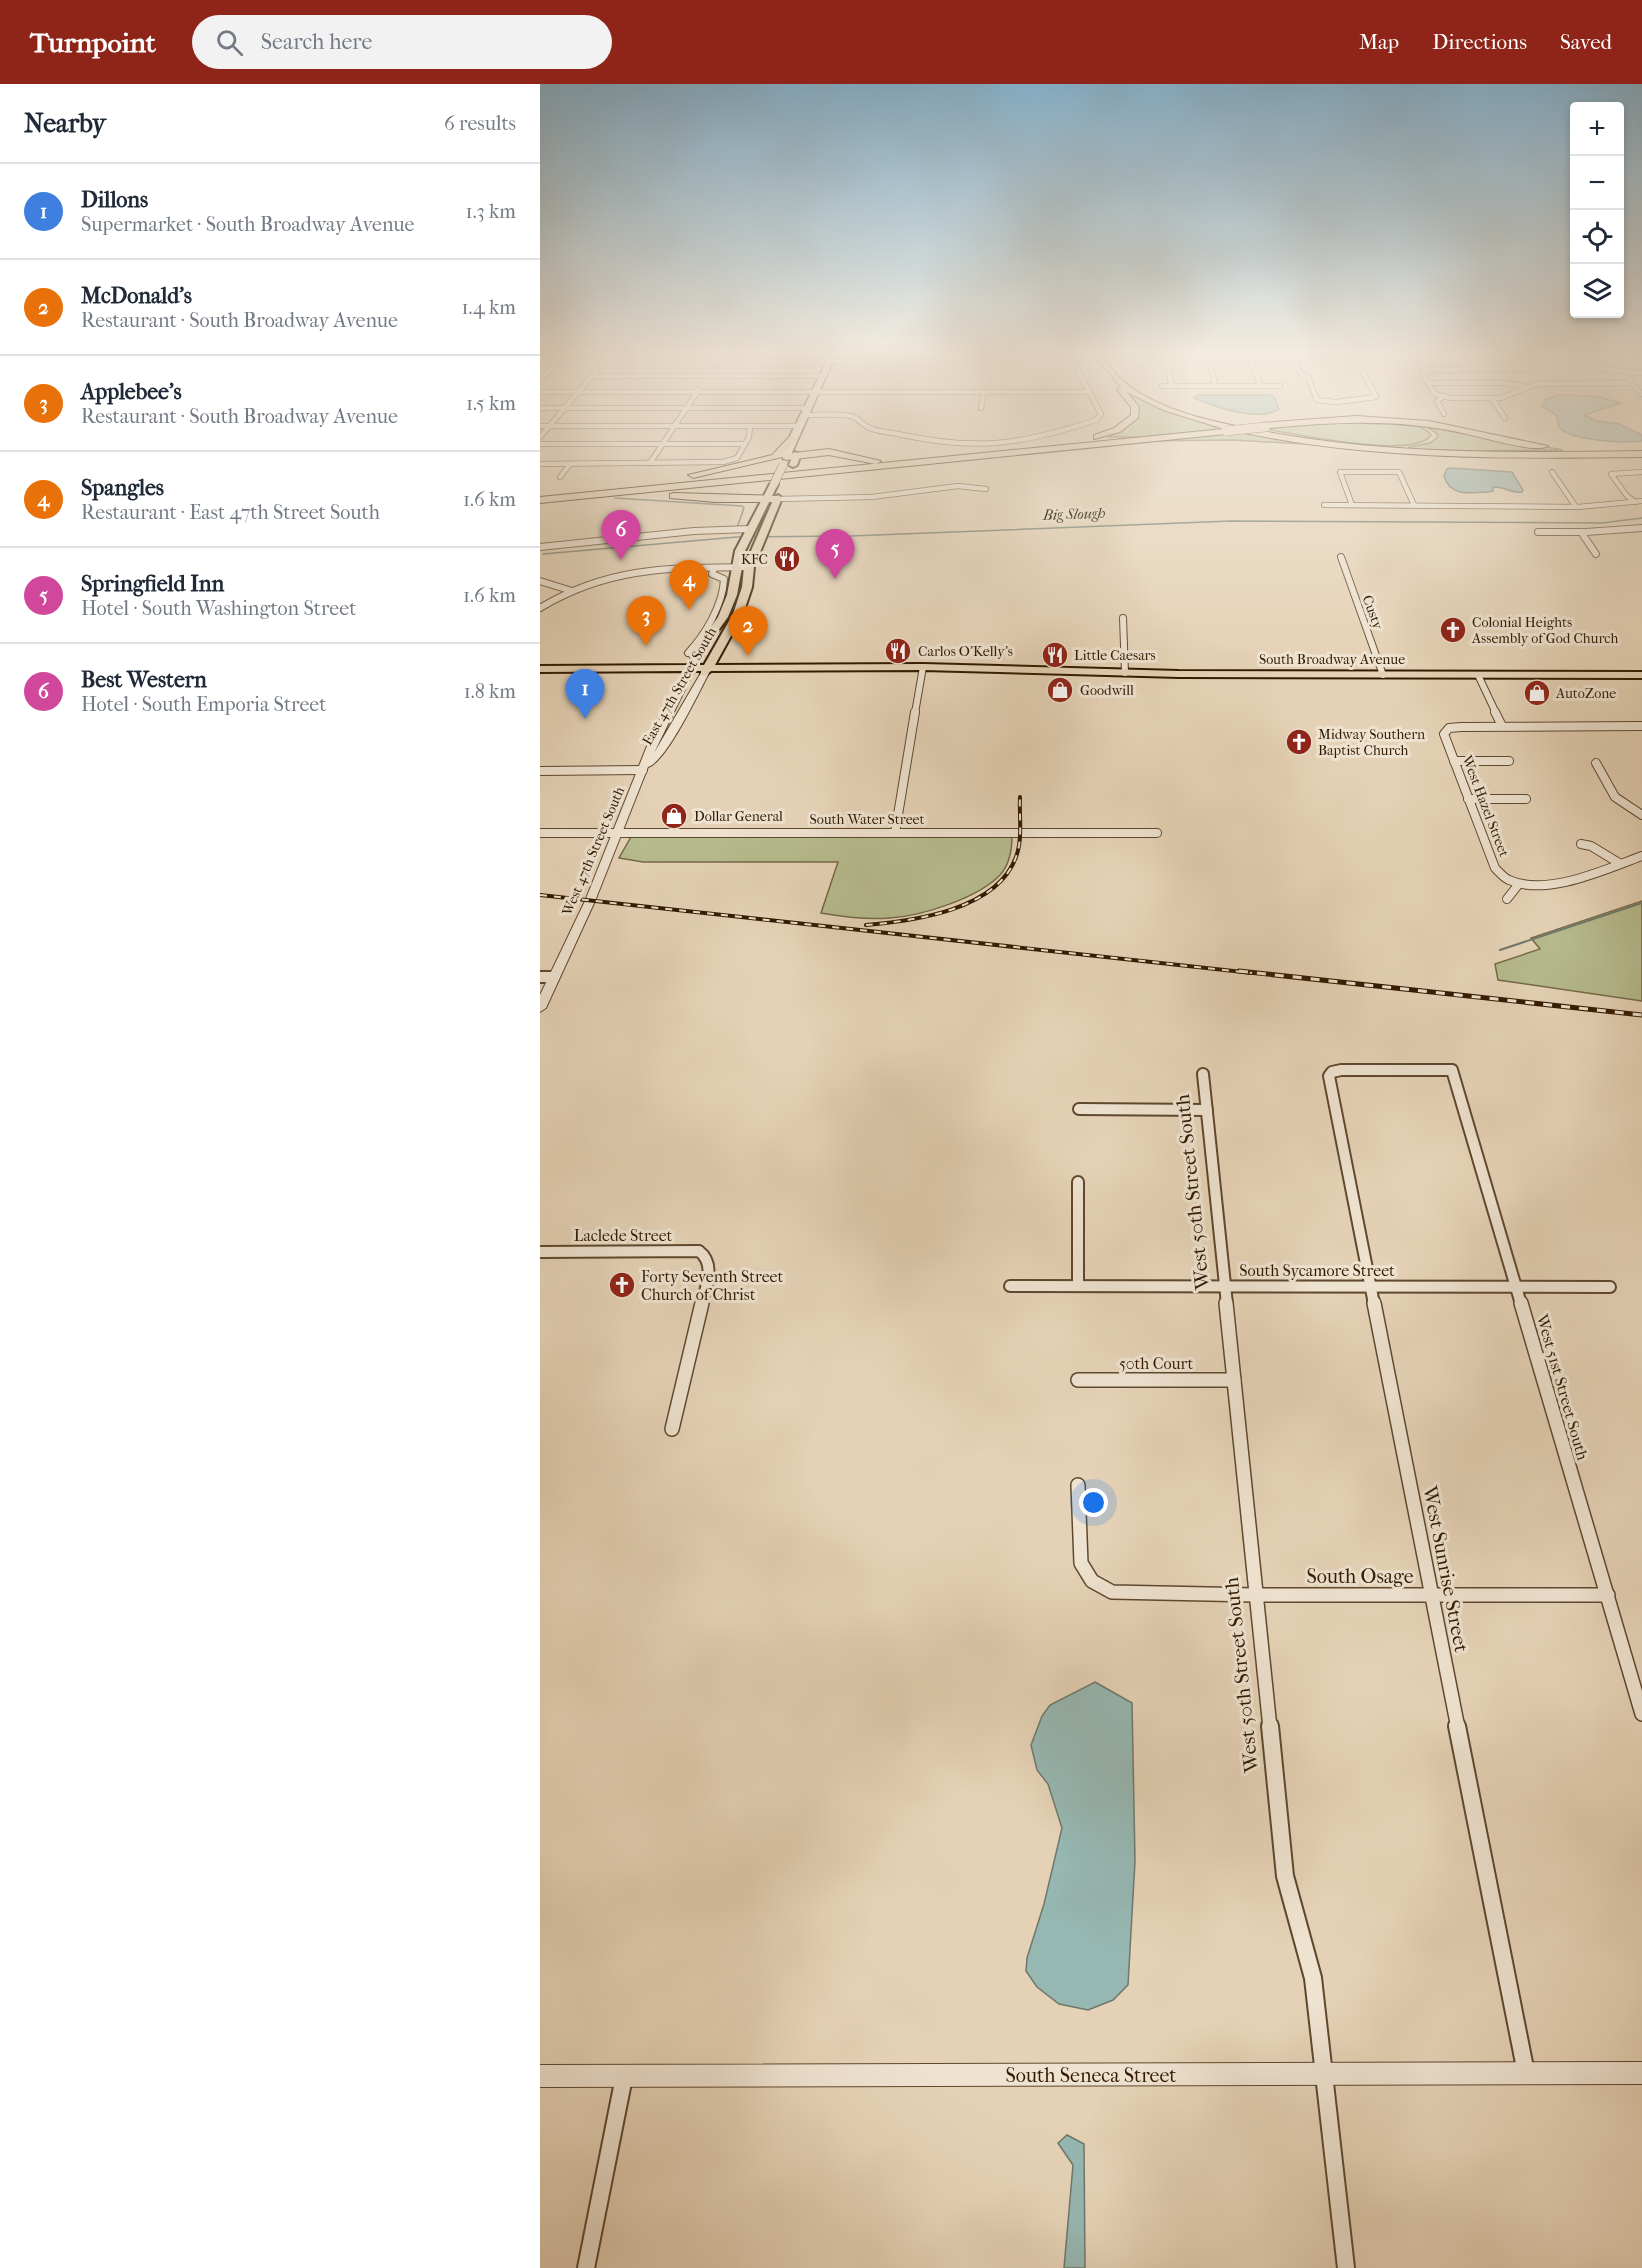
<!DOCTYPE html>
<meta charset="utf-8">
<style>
body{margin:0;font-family:"IM FELL French Canon",serif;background:#f2f2f3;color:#1f2937}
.controls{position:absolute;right:18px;top:18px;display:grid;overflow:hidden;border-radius:6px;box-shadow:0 3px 9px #0003}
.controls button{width:54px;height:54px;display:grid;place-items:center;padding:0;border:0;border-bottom:2px solid #e0e1e3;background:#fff;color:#1f2937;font:30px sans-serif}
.you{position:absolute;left:554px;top:1419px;width:21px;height:21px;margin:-15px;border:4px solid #fff;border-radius:50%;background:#1a73e8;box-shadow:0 0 0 9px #1a73e833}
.badge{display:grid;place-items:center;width:39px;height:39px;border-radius:50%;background:#8f2418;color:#fff;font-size:20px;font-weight:700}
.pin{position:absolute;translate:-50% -50px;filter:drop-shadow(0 2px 3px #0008)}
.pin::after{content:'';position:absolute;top:32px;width:21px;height:18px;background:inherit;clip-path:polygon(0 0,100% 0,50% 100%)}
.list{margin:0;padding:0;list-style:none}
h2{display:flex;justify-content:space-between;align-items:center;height:78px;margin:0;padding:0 24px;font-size:26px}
h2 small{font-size:20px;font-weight:400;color:#747a83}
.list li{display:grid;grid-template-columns:39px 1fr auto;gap:18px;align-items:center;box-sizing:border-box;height:96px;padding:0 24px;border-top:2px solid #e0e1e3}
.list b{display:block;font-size:22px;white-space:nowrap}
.list p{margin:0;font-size:20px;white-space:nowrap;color:#747a83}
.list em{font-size:20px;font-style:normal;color:#747a83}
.icon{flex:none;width:33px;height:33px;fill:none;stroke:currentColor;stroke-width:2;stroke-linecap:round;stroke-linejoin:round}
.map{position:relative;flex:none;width:1102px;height:2184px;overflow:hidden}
header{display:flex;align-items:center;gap:36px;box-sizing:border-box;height:84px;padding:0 30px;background:#8f2418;color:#fff}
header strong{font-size:28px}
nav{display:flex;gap:33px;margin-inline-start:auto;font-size:21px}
.search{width:420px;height:54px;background:#f2f2f3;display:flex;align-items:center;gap:15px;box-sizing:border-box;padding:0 21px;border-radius:33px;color:#747a83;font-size:22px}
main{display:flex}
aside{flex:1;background:#fff}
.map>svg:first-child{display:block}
</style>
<header>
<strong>Turnpoint</strong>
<div class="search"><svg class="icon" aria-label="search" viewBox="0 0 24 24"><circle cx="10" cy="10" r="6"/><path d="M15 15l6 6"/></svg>Search here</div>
<nav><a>Map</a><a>Directions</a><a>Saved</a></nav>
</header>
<main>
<aside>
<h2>Nearby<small>6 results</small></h2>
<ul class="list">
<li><span class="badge" style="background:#3f7fe0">1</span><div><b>Dillons</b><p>Supermarket · South Broadway Avenue</p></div><em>1.3 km</em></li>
<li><span class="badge" style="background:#e8710a">2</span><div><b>McDonald's</b><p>Restaurant · South Broadway Avenue</p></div><em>1.4 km</em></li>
<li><span class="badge" style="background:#e8710a">3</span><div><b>Applebee's</b><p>Restaurant · South Broadway Avenue</p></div><em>1.5 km</em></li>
<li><span class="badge" style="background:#e8710a">4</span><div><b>Spangles</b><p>Restaurant · East 47th Street South</p></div><em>1.6 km</em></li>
<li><span class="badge" style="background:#d1479c">5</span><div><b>Springfield Inn</b><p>Hotel · South Washington Street</p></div><em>1.6 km</em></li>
<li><span class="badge" style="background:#d1479c">6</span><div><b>Best Western</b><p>Hotel · South Emporia Street</p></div><em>1.8 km</em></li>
</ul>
</aside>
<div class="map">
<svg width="1102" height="2184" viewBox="0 0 1102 2184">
<rect width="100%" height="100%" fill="#e5d2b6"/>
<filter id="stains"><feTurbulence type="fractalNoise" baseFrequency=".00333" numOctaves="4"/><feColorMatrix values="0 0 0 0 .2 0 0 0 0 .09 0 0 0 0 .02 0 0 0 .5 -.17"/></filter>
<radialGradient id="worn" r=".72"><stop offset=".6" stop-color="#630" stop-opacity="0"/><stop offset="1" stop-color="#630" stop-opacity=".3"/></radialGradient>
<g fill="#b6bb8d" stroke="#746a46" stroke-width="1.5">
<path d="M588,310L673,341L675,346L601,353H569L596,333Z"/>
<path d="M817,336C834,338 882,336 891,351C876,376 757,350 730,346L728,344Z"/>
<path d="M884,341L1023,366L937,367L869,365V363L890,359L897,354L898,350Z"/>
<path d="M699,347L765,360L693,356L605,357Z"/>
<path d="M472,752C472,766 470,780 460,791C438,814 382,832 350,834C327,836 304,833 281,829L298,778H103L79,774L91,753Z"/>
<path d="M1102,817V917L958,896L955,880L1000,865L991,854Z"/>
</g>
<g fill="#96b7b2" stroke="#6e786b" stroke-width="1.5">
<path d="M657,311H729L734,313L739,325C718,339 676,323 654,314Z"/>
<path d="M1020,311L1055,312L1081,319L1044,331L1057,337L1079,340L1102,351V357C1085,359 1034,357 1021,345C1018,342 1017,337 1017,332L1002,322L1006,315Z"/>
<path d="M911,384L972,388L983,406L982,408C971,410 965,402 953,403V407L948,408C931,409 910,413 904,392L907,385Z"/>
<path d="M555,1598L592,1619L595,1777L588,1901L573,1916L548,1926L519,1920L497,1903L486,1887L487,1874L504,1820L522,1744L508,1700L497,1686L491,1661L502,1632L510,1621Z"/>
<path d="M527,2051L544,2060L545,2184H524L533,2081L518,2059Z"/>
</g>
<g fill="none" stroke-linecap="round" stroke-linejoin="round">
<g stroke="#6e786b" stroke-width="1.5">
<path d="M75,414L202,422L204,424L197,444"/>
<path d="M3,470L197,453L311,452L691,437L1062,439L1102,434"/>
</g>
<path stroke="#6e786b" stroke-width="2" d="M960,866L1102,819"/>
<g stroke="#5f482e" stroke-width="6">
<g id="minor-far5">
<path d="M626,266L631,302"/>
<path d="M668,266L675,302"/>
<path d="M708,266L720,302"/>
<path d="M869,266L877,282L889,286L1053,284L1102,289"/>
<path d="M928,269L938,285"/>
<path d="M0,271H70"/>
<path d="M765,272L818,278L836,313L796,318L777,316L768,293L760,289L755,276Z"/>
<path d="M64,278L533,277"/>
<path d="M594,278L670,277"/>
<path d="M174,281L184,266"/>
<path d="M671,283H715"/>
<path d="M889,286L883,290L895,310L910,314H961L997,300L1091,299"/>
<path d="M52,292H283"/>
<path d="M1,295L24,271"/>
<path d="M1091,295V299L1102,310"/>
<path d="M888,299H963L985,302"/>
<path d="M622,302H740"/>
<path d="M0,308H549"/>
<path d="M903,313L897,317L904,330"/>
<path d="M952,314L965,334"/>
<path d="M0,324H269"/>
<path d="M441,324L444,308"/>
<path d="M265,331C279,331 297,329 311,332C318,334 321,339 326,342C333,347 345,348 353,349C434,367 478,362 556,336L561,330L527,266"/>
<path d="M0,342H260"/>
<path d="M0,353L74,266"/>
<path d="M0,360H205"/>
<path d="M110,379L159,305"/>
<path d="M0,380L183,378L197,374L209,353L210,342"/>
<path d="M1012,388L1036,423"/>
<path d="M20,393L30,380"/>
<path d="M237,415L332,413L418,402L446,405"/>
<path d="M1095,418L1087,412L1071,390L1102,388"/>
<path d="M784,421L1038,423L1102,417"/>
<path d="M812,421L800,388H859L874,421"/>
</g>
</g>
<g stroke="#5f482e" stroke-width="8">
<g id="minor-far4">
<path d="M998,448H1046L1102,444"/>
<path d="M1041,448L1056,470"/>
<path d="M0,463L154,447L210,445"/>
<path d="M801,473L843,591"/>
<path d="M0,497L32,507"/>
<path d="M0,524C70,482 131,484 209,483"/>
<path d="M583,534L585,589"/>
<path d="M148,569C165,551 183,521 184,495L172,490L174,484"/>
<path d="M938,591L956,629"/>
<path d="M375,629L383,583"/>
</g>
</g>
<g stroke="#5f482e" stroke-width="10">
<g id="minor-far3">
<path d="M955,628L962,642"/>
<path d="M1102,642L921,643L909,644L904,650L955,784C959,788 964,794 969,796C1007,813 1066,785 1102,772"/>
<path d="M914,677H969"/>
<path d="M1056,679L1075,713L1102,731"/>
<path d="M0,687L103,686"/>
<path d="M928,715H986"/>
<path d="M0,749H617"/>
<path d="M355,749L375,628"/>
<path d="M1041,760L1051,762L1079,779"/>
<path d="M967,815L978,801"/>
</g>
</g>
<g stroke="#5f482e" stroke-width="14">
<g id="minor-far2">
<path d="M0,893H13"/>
<path d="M663,990L687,1220"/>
<path d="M539,1025L667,1026"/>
<path d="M538,1098V1202"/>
<path d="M0,1168L159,1167C176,1180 166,1202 162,1220"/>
<path d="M470,1202L1070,1203"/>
<path d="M834,1220L789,992L792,988L801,986H912L981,1220"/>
</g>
</g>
<g stroke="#5f482e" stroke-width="16">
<g id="minor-far1">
<path d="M686,1219L730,1644"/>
<path d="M834,1219L918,1644"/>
<path d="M981,1219L1102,1630"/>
<path d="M538,1296H694"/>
<path d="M132,1345L162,1219"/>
<path d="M538,1401L541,1479L552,1497L572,1508L715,1511H1068"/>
</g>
</g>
<g stroke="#5f482e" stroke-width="20">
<g id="minor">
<path d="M730,1642L745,1792L773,1894L806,2184"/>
<path d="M917,1642L986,1989"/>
<path d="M46,2184L84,1993"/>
</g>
</g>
<g stroke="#5f482e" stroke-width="2">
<g id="tertiary">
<path d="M146,587L153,589L114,669L162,587L169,589C159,608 126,678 108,683L55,817L6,924L0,928V911L45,817L111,652Z"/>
<path d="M1102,1978V2000L0,2003V1981Z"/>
</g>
</g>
<g stroke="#321a00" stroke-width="3">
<path id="secondary" d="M292,266H298L250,373L243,375L249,354Z"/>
</g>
<g stroke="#321a00" stroke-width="4">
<g id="primary">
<path d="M254,368L261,370L257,381L253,383L249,381Z"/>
<path d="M234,398L238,400L205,467L197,511L188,533L167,562L158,581H164L193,530L202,503L204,483L234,414L238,411L242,414L214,483L212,503L203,530L175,581L383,580L639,587L1102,588V594L639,593L383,586L171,587L165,592L161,591V587H155L149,592L145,591L144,587L0,588V582L148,581L157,562L178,533L187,511L195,467L230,400Z"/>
</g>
</g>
<g stroke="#321a00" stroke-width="2">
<g id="motorway">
<path d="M550,266H558C567,279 576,292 588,301C623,327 669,337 712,345C841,371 971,369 1102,367V373C963,375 826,376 690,346L686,350L0,419V413L684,345L623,326L587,308L599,323L598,334L580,348L554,355V351L574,344L591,331V323L577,306L581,303Z"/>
<path d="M816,332L889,337L1008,362C997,370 942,353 927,350C858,334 791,338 721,345L716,342L721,339Z"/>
<path d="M250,352L258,354L245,370L289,365L341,377L336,380L289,371L246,376L242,373L153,394L148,391L232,371Z"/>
<path d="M134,409L237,412L242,415L237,418H175L130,414V410Z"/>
</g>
</g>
<use href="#minor-far5" stroke="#eee2d0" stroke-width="4.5"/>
<use href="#minor-far4" stroke="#eee2d0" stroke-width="6"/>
<use href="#minor-far3" stroke="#eee2d0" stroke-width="8"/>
<use href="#minor-far2" stroke="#eee2d0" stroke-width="10"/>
<use href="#minor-far1" stroke="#eee2d0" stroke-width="13"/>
<use href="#minor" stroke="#eee2d0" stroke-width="16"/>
<use href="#tertiary" fill="#eee2d0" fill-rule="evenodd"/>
<use href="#secondary" fill="#eee2d0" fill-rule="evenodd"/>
<use href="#primary" fill="#e5d2b6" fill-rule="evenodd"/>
<use href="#motorway" fill="#e5d2b6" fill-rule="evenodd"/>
<g stroke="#321a00" stroke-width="4">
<g id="rail-far1">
<path d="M0,811L712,889"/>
<path d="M326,841C374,837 457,826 476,773C483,755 479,732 480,713"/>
</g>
</g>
<g stroke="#321a00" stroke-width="5">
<path id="rail" d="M699,887L1102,931"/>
</g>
<use href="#rail-far1" stroke="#eee2d0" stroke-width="2" stroke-dasharray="7" stroke-linecap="butt"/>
<use href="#rail" stroke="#eee2d0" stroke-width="3" stroke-dasharray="9" stroke-linecap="butt"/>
<g stroke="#321a00" stroke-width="9" stroke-linecap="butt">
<path id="primary-bridge" d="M234,400L243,381"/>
</g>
<g stroke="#321a00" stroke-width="10" stroke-linecap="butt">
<path id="motorway-bridge" d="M686,347L725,343"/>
</g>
<use href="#primary-bridge" stroke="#e5d2b6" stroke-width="8"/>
<use href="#motorway-bridge" stroke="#e5d2b6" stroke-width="9"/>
</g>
<linearGradient id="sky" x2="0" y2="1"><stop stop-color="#87b5d2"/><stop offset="0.47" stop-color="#f3ebde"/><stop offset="1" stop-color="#f3ebde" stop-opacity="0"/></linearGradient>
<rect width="1102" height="572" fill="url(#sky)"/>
<defs>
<g id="restaurant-disc" transform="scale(1.35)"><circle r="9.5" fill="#8f2418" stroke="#eee2d0"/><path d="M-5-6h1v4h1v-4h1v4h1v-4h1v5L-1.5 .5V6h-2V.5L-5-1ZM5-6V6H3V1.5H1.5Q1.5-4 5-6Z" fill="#fff"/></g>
<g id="church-disc" transform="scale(1.35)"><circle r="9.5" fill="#8f2418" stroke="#eee2d0"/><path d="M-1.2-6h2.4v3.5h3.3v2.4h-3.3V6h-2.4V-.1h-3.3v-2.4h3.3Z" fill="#fff"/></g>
<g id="shop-disc" transform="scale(1.35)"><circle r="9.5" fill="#8f2418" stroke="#eee2d0"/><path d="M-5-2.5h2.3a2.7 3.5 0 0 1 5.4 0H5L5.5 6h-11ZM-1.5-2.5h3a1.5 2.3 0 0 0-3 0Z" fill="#fff"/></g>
</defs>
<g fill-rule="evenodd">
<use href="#restaurant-disc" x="247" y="475"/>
<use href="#church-disc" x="913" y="546"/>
<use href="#restaurant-disc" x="358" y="567"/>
<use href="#restaurant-disc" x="515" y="571"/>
<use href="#shop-disc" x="520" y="606"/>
<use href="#shop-disc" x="997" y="609"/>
<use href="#church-disc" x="759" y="658"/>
<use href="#shop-disc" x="134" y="732"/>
<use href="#church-disc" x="82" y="1201"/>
</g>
<g text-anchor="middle" stroke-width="6" stroke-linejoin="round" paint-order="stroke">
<g font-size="14" fill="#321a00" stroke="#eee2d0" text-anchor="start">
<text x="228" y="480" text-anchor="end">KFC</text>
<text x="932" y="543">Colonial Heights<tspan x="932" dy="16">Assembly of God Church</tspan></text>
<text x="378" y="572">Carlos O'Kelly's</text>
<text x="534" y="576">Little Caesars</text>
<text x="540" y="611">Goodwill</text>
<text x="1016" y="614">AutoZone</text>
<text x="778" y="655">Midway Southern<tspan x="778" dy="16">Baptist Church</tspan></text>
<text x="154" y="737">Dollar General</text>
</g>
<g font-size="14" fill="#321a00" stroke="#eee2d0">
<text transform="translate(833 528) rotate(70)" y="5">Custy</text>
<text x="792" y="580">South Broadway Avenue</text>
<text transform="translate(139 602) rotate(-60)" y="5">East 47th Street South</text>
<text transform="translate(946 722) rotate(69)" y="5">West Hazel Street</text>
<text x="327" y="740">South Water Street</text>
<text transform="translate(53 767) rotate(-67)" y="5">West 47th Street South</text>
</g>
<g font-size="15" font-style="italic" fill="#504935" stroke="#eee2d0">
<text transform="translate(534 430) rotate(-2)" y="5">Big Slough</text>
</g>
<g font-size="16" fill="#321a00" stroke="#eee2d0">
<text x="83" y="1157">Laclede Street</text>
<text x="777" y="1192">South Sycamore Street</text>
<text x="616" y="1285">50th Court</text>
<text transform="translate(1023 1303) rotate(74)" y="6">West 51st Street South</text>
</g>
<g font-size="16" fill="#321a00" stroke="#eee2d0" text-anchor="start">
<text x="101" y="1198">Forty Seventh Street<tspan x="101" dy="18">Church of Christ</tspan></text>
</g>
<g font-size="20" fill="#321a00" stroke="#eee2d0">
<text transform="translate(652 1108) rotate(-96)" y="7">West 50th Street South</text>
<text transform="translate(906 1485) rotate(79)" y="7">West Sunrise Street</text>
<text x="820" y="1499">South Osage</text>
<text transform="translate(701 1591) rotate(-96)" y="7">West 50th Street South</text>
<text x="551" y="1998">South Seneca Street</text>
</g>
</g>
<rect width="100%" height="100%" filter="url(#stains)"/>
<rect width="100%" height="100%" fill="url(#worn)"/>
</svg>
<div class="controls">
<button>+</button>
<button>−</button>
<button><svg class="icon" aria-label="locate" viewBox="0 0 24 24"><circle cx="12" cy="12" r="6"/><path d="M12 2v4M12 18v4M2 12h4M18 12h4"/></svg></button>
<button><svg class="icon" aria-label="layers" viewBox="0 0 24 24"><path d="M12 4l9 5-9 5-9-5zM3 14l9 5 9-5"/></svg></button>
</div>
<div class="you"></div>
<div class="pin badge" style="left:45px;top:635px;background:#3f7fe0">1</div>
<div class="pin badge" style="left:208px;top:572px;background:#e8710a">2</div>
<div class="pin badge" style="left:106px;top:562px;background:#e8710a">3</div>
<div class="pin badge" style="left:149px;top:526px;background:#e8710a">4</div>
<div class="pin badge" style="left:295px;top:495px;background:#d1479c">5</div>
<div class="pin badge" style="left:81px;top:476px;background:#d1479c">6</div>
</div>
</main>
